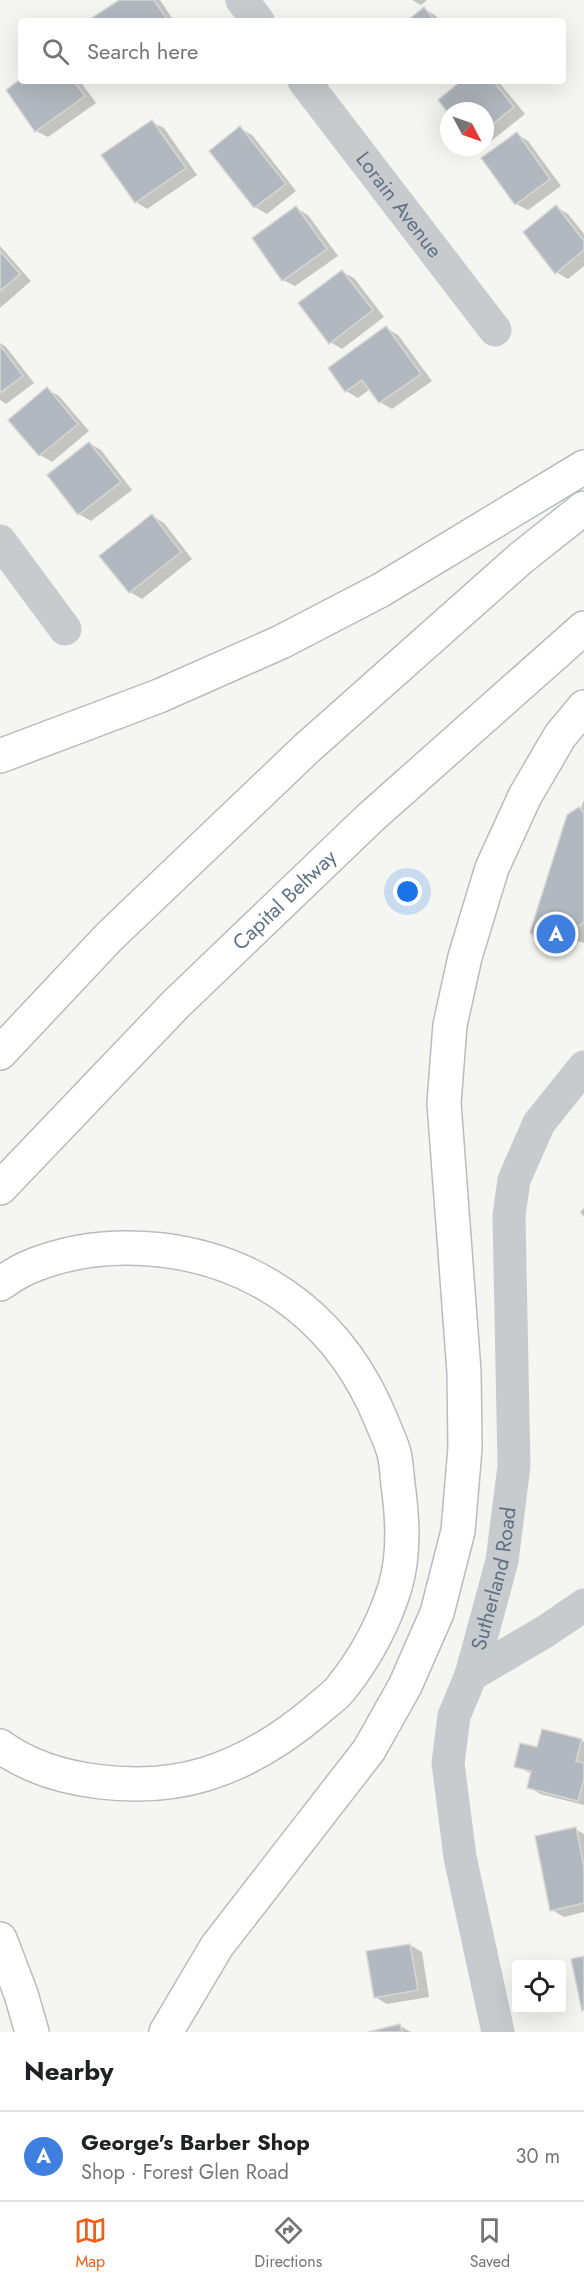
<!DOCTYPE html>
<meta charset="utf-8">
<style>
body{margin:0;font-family:Jost,sans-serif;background:#f2f2f2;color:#202124}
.controls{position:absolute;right:18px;bottom:18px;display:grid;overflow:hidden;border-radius:6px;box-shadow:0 6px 24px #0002}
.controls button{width:54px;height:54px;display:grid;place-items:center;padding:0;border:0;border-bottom:2px solid #e0e0e0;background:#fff;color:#202124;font:30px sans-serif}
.compass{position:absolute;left:440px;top:102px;width:54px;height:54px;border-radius:50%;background:#fff;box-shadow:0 6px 24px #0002;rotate:131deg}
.you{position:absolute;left:408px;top:892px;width:21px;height:21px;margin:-15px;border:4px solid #fff;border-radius:50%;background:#1a73e8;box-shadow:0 0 0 9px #1a73e833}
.badge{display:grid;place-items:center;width:39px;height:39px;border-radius:50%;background:#f35e14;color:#fff;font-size:20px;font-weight:700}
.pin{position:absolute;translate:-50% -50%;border:3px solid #fff;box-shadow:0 2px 6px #0006}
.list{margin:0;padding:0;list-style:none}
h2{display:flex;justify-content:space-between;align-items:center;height:78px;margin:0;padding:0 24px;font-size:26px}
h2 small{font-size:20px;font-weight:400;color:#757577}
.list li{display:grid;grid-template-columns:39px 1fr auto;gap:18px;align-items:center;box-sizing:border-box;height:90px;padding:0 24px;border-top:2px solid #e0e0e0}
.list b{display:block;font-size:22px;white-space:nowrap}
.list p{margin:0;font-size:20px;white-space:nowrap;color:#757577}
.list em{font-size:20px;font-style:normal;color:#757577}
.icon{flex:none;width:33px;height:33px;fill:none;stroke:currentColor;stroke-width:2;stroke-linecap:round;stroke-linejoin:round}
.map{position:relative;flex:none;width:584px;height:2032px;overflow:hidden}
.search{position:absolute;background:#fff;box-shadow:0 6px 24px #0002;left:18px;right:18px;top:18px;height:66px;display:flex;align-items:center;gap:15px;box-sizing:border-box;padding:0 21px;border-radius:6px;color:#757577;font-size:22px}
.sheet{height:168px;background:#fff}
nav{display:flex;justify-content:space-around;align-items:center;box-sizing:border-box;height:84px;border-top:2px solid #e0e0e0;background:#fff;font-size:16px;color:#757577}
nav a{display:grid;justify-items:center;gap:3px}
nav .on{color:#f35e14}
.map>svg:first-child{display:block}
</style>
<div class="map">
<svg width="584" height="2032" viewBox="0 0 584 2032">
<rect width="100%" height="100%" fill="#f5f6f1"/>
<g fill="#0003">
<path d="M121,0H160L174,21H93Z"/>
<path d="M412,0H427L421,5Z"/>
<path d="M425,9L436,16L440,21H410Z"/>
<path d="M21,81H80L96,103L48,137L36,131Z"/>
<path d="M464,81H498L525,114L485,146V111L449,112L440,100Z"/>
<path d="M152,122L164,128L197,175L147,209L136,202Z"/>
<path d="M240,128L252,135L296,191L267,214L255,207L211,151Z"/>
<path d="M517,134L528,141L561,186L528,210L516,204Z"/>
<path d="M556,207L568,214L584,234V266L568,279L556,272Z"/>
<path d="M296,208L308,215L338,256L295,286L283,280Z"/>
<path d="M0,246L31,281L0,308Z"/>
<path d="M342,272L354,278L384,317L342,349L330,342Z"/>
<path d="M386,328L398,335L432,381L392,409L380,402L370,389L358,398L346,391Z"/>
<path d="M0,343L6,347L34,383L6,404L0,400Z"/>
<path d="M47,389L59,396L89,431L52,462L40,455L10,420Z"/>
<path d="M89,443L101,450L132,490L91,521L79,514L49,475Z"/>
<path d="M152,516L164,523L192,559L142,599L130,592Z"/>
<path d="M584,800V943L579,941L559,956L543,946L568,816L581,808Z"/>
<path d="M584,1208V1217L580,1212Z"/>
<path d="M582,1740L584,1742V1805L540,1794L529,1787L532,1774L516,1766L538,1749Z"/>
<path d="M575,1829L584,1834V1912L564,1917L552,1910Z"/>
<path d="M410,1945L422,1952L429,1997L387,2004L375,1997Z"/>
<path d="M400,2026L411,2032H374Z"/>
</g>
<g fill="#b2b8bf" stroke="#d7d7d4" stroke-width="1.5">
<path d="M119,0H154L168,21H92L90,19Z"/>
<path d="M424,7L435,21H407Z"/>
<path d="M21,79V81H74L85,96L35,132L6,90Z"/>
<path d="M461,81H493L514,107L485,130V111H449V114L438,100Z"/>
<path d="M152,120L186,168L135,203L101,155Z"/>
<path d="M240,126L286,184L254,208L209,151Z"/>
<path d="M517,132L550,179L515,205L481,158Z"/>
<path d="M556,205L584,241V250L555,274L523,232Z"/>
<path d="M296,206L327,249L282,281L252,238Z"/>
<path d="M0,251L20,274L0,291Z"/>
<path d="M342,270L373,310L329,344L298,303Z"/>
<path d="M386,326L421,374L379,403L362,380L345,392L328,368Z"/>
<path d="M0,345L23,376L0,393Z"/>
<path d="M47,387L78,424L39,456L8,420Z"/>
<path d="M89,442L121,482L78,515L47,475Z"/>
<path d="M152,514L181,552L129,593L99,556Z"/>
<path d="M579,807L584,813V922L567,935L563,932L542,947L530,932L567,815Z"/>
<path d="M542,1729L582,1739L576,1761L584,1763V1779L578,1801L527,1788L531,1771L514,1767L520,1743L537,1747Z"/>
<path d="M576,1827L584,1867V1903L550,1911L535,1836Z"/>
<path d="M410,1944L418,1990L374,1998L366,1951Z"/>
<path d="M584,1956V2010L582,2011L571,1959Z"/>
<path d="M400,2024L402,2032H368Z"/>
</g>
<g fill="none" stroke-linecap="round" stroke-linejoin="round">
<g stroke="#b9bcbf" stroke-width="36">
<path id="trunk" d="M0,1939L21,1994L32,2032"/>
</g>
<g stroke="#b9bcbf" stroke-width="36">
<g id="motorway">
<path d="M0,756L159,696L281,642L381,590L584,467"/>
<path d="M0,1053L109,937L307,748L521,558L584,508"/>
<path id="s3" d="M0,1188L176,1004L371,817L584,628"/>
<path d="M0,1284C9,1278 19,1271 29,1267C72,1249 117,1245 162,1250C266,1263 343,1325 382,1422C386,1432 391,1442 394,1453C397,1465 397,1480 399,1492C403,1523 404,1557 395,1587C384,1623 365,1658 342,1687C336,1696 325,1702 317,1710C284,1738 248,1761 206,1774C144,1793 53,1785 0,1746"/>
<path d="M166,2032L217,1946L369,1750L405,1686L437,1613L458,1531L465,1448L464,1372L444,1103L450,1025L465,957L492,868L525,796L560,736L584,707"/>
</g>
</g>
<g stroke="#c8cbce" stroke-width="33">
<path d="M242,0L258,21"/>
<path id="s1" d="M304,81L495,330"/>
<path d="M0,541L65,629"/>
<path d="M471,1675L546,1631L584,1605"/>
<path id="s2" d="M498,2032L460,1857L448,1763L454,1716L471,1675L502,1561L514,1466L509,1216L514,1180L539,1123L584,1067"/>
</g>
<use href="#trunk" stroke="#fff" stroke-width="33"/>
<use href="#motorway" stroke="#fff" stroke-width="33"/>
</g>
<g text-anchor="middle" stroke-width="6" stroke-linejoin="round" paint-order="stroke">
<g font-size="21" fill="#627286" stroke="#fff">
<text dy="7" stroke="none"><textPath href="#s1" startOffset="156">Lorain Avenue</textPath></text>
<text dy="7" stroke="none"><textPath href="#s3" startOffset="405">Capital Beltway</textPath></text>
<text dy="7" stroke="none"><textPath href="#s2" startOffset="465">Sutherland Road</textPath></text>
</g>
</g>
</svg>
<div class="controls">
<button><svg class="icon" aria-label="locate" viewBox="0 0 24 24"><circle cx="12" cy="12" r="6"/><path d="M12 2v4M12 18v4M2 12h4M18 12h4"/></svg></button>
</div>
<svg class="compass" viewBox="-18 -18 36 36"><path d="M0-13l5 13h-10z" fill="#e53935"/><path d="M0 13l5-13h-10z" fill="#757577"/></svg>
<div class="you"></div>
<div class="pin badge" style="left:556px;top:934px;background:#3f7fe0">A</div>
<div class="search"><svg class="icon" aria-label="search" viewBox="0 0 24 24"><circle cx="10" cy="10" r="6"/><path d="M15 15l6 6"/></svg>Search here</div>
</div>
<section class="sheet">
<h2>Nearby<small></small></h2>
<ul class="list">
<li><span class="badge" style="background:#3f7fe0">A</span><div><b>George's Barber Shop</b><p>Shop · Forest Glen Road</p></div><em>30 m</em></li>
</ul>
</section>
<nav>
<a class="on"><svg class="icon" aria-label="map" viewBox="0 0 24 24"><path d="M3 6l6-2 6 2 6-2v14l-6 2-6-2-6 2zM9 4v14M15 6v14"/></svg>Map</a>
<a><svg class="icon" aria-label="directions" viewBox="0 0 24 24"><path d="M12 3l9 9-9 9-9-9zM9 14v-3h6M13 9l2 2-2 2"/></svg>Directions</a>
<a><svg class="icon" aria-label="saved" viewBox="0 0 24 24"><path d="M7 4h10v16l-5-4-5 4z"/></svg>Saved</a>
</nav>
